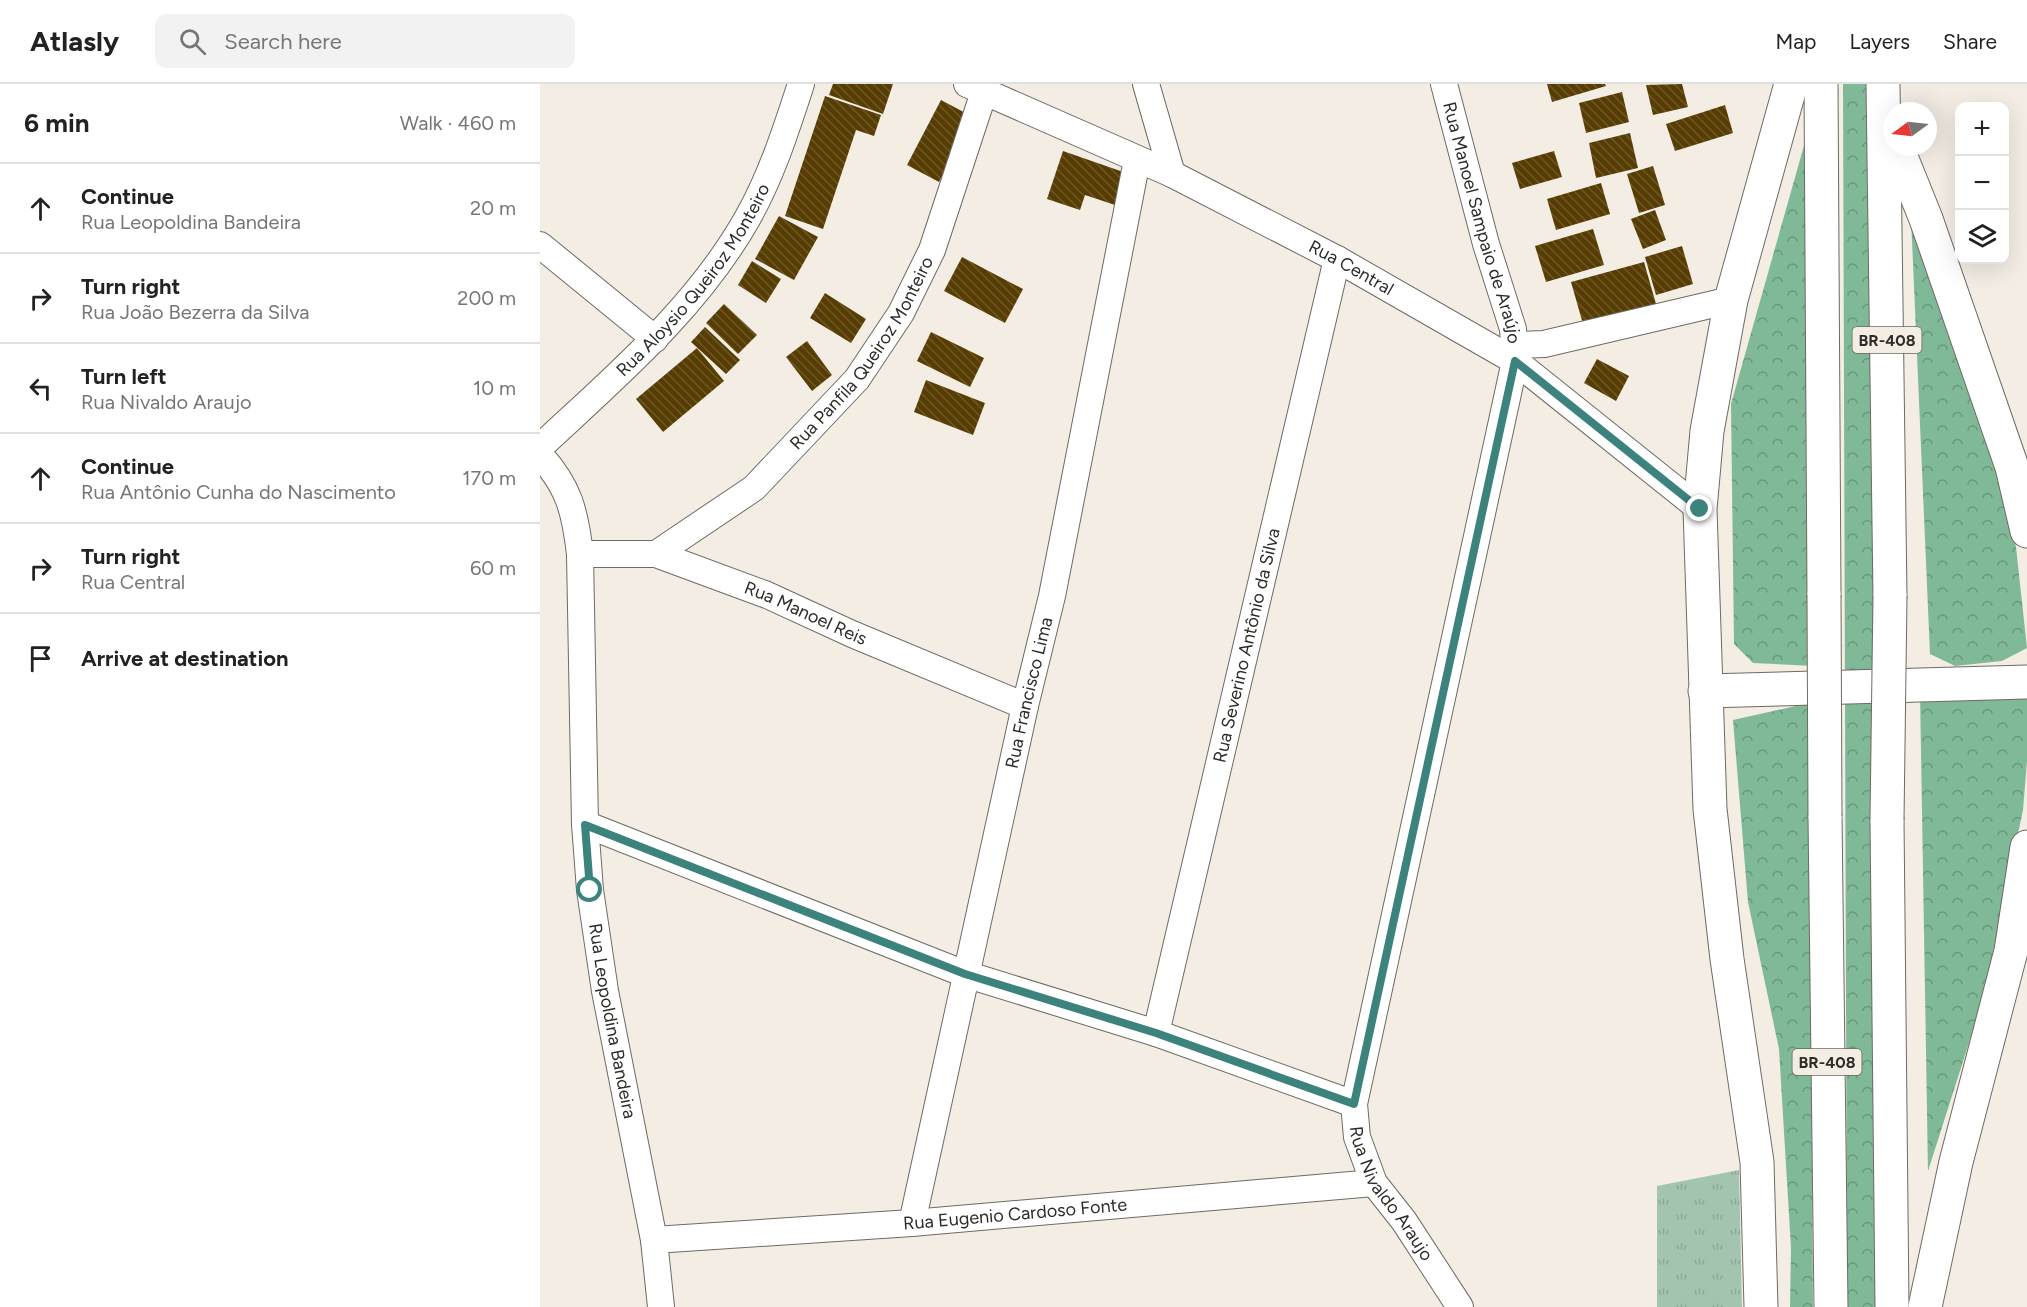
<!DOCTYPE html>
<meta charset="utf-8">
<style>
body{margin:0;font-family:Figtree,sans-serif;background:#f2f2f2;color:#222}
.controls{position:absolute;right:18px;top:18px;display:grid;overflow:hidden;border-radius:12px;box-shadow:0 6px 24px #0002}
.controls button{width:54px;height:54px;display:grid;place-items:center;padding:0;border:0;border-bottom:2px solid #e0e0e0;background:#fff;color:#222;font:30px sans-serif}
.compass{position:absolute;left:1343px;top:18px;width:54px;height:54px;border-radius:50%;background:#fff;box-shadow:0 6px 24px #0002;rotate:255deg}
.stop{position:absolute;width:18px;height:18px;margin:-14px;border:4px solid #3c837d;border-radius:50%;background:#fff}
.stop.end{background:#3c837d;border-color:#fff;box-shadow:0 2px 6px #0008}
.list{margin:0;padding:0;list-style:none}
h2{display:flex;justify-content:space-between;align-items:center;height:78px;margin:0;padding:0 24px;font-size:26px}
h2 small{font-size:20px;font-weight:400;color:#767676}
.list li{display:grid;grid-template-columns:39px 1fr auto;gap:18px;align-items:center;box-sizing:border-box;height:90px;padding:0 24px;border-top:2px solid #e0e0e0}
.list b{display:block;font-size:22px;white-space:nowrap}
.list p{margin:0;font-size:20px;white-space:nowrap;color:#767676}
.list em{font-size:20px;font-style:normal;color:#767676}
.icon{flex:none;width:33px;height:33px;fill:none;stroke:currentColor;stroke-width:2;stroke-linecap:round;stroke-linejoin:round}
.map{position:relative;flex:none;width:1487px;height:1223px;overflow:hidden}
header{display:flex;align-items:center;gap:36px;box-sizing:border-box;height:84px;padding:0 30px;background:#fff;border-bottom:2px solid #e0e0e0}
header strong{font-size:28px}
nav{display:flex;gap:33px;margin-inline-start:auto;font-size:21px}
.search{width:420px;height:54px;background:#f2f2f2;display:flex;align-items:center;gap:15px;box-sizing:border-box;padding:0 21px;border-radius:12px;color:#767676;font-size:22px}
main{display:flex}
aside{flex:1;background:#fff}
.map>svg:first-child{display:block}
</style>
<header>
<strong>Atlasly</strong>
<div class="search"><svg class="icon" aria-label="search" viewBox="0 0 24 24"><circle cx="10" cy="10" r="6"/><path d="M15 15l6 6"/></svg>Search here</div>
<nav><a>Map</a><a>Layers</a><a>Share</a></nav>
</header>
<main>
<aside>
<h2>6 min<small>Walk · 460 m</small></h2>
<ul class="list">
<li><svg class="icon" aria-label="ahead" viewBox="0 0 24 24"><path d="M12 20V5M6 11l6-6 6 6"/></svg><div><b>Continue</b><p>Rua Leopoldina Bandeira</p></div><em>20 m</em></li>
<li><svg class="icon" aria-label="right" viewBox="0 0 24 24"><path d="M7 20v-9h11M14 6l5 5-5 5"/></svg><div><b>Turn right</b><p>Rua João Bezerra da Silva</p></div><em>200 m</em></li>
<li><svg class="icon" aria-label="left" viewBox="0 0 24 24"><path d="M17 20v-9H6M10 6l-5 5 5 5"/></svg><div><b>Turn left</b><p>Rua Nivaldo Araujo</p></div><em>10 m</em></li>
<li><svg class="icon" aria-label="ahead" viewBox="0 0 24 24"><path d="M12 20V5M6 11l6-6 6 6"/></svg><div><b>Continue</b><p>Rua Antônio Cunha do Nascimento</p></div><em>170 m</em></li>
<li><svg class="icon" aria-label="right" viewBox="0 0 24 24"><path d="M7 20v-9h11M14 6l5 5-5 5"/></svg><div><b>Turn right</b><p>Rua Central</p></div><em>60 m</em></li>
<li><svg class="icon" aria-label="arrive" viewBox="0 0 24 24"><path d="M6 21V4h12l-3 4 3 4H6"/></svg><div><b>Arrive at destination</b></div></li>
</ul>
</aside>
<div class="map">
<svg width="1487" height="1223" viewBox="0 0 1487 1223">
<defs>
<pattern id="grass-tufts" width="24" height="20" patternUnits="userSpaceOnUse" patternTransform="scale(1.5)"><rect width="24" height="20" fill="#a3c5b0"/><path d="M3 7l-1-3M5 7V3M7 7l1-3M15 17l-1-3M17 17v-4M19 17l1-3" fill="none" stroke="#8da997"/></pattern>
<pattern id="forest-crowns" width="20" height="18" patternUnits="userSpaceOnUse" patternTransform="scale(1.5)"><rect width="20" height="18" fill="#80b998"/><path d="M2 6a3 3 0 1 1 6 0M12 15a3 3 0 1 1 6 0" fill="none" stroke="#69977c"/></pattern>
<pattern id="building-back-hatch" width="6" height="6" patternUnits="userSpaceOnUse" patternTransform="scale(1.5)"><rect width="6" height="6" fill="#573d02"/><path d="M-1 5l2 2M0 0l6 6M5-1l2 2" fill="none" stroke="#6c5728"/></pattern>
</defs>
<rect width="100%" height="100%" fill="#f3ede4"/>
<path fill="url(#grass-tufts)" d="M1199,1086L1202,1223H1117V1102Z"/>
<g fill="url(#forest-crowns)">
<path d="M1303,0H1332L1339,1223H1307Z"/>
<path d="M1265,58L1274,582L1213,579L1194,560L1191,320Z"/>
<path d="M1371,133L1450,366L1476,463L1487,564L1462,577L1415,582L1390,570Z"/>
<path d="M1380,608L1487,611V677L1483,726L1443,915L1388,1087Z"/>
<path d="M1269,619L1273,1223H1250L1251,1164L1239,965L1208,818L1193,636Z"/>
</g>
<g fill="url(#building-back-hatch)">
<path d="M293,0H353L343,30L289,11Z"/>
<path d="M1007,0H1065L1066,2L1012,18Z"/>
<path d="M1142,0L1148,23L1113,31L1106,1Z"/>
<path d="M1082,8L1089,38L1046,49L1039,19Z"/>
<path d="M285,12L341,31L334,52L316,46L283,145L245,132Z"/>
<path d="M401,16L433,33L399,98L367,81Z"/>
<path d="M1185,21L1193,49L1135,67L1126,40Z"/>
<path d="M1090,49L1098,84L1056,94L1049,59Z"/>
<path d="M523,67L589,90L578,122L545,111L540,126L507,115Z"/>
<path d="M1014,67L1022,93L980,105L972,79Z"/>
<path d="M1113,82L1125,121L1099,129L1087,90Z"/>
<path d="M1061,99L1070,130L1016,146L1007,115Z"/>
<path d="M1115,126L1126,156L1103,165L1091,135Z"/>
<path d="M239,132L278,153L254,196L215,175Z"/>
<path d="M1053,145L1064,181L1006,198L995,162Z"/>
<path d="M1142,162L1153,200L1116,211L1105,173Z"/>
<path d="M422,173L483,205L465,239L404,207Z"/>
<path d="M212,177L241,195L226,219L198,201Z"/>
<path d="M1104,178L1116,220L1043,240L1031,198Z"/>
<path d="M285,209L326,235L311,259L270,234Z"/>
<path d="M184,220L217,251L198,270L166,239Z"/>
<path d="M165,243L200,276L186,290L151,258Z"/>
<path d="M391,248L444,274L430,303L377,277Z"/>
<path d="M267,257L292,291L272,307L246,273Z"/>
<path d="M157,264L184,297L123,348L96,315Z"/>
<path d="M1057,275L1089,292L1076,317L1044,299Z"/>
<path d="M386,296L445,319L433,351L374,328Z"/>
</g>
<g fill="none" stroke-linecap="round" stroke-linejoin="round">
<g stroke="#6f6a62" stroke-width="28">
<g id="street">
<path id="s1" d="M427,0L632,90L797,175L975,277L1160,425"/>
<path d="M606,0L632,90"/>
<path id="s2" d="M904,0L946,160L973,245L975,277L814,1020L817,1053L834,1099L864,1137L920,1223"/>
<path d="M0,161L115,255"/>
<path d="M975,261L1004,260L1191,216"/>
<path id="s3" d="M0,363C75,293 156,225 207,135C231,93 246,46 261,0"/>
<path id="s4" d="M0,371C29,403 35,427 40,470L45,740L50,806L65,907L114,1156L121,1223"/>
<path id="s5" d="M40,470H116L227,511L312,550L485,622"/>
<path id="s6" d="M116,470L214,404L317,295L361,229L392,166L444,8"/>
<path d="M45,740L425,890L616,949L814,1020"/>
<path id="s7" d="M616,949L797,175"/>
<path id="s8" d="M372,1139L485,622L512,512L597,76"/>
<path id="s9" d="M114,1156L372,1139L834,1099"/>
</g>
</g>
<g stroke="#6f6a62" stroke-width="35">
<g id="highway">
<path d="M1281,0L1284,511"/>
<path d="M1343,0L1350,512"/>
<path d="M1357,63L1386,135L1472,383L1487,447"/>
<path d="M1165,607L1487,598"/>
<path d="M1285,732L1291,1223"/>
<path d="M1347,736L1352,1223"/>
<path d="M1221,1223L1217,1078L1187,875L1170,725L1160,425L1167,347L1191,216L1251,0"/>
<path d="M1385,1223L1416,1078L1471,867L1487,763"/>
</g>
</g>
<use href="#street" stroke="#fff" stroke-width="26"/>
<use href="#highway" stroke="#fff" stroke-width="33"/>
<g stroke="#6f6a62" stroke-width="35" stroke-linecap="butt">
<g id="highway-bridge">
<path d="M1284,511L1285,732"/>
<path d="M1347,736L1350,512"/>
</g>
</g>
<use href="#highway-bridge" stroke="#fff" stroke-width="33"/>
</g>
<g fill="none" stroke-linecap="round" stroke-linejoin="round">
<path stroke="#3c837d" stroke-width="8" d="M50,806L45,741L425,890L616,949L814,1020L975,277L1160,425"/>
</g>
<g text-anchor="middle" stroke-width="6" stroke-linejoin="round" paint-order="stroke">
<g fill="#f3ede4" stroke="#696660" stroke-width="1.5">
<rect x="1312.5" y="243" width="69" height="26" rx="4.5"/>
<rect x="1252.5" y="965" width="69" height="26" rx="4.5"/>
</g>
<g font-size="16" font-weight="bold" fill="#2e2c28">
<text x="1347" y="262">BR-408</text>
<text x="1287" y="984">BR-408</text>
</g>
<g font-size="18" fill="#2e2c28" stroke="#f3ede4">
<text dy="6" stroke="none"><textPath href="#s2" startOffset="144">Rua Manoel Sampaio de Araújo</textPath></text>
<text dy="6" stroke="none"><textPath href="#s1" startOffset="426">Rua Central</textPath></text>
<text dy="6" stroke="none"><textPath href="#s3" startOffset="228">Rua Aloysio Queiroz Monteiro</textPath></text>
<text dy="6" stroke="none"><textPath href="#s6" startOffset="292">Rua Panfila Queiroz Monteiro</textPath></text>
<text dy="6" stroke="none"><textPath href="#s5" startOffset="237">Rua Manoel Reis</textPath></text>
<text dy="6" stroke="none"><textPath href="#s7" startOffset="398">Rua Severino Antônio da Silva</textPath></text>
<text dy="6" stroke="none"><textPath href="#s8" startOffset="543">Rua Francisco Lima</textPath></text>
<text dy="6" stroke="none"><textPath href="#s4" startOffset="578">Rua Leopoldina Bandeira</textPath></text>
<text dy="6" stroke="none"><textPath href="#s2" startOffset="1146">Rua Nivaldo Araujo</textPath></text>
<text dy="6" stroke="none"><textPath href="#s9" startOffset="362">Rua Eugenio Cardoso Fonte</textPath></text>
</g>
</g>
</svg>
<div class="controls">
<button>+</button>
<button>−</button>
<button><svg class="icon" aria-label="layers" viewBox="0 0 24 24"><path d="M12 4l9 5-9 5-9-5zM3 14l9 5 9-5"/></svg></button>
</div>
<svg class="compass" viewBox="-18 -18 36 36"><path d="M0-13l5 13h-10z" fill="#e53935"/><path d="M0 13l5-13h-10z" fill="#767676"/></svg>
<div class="stop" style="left:50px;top:806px"></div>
<div class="stop end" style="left:1160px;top:425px"></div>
</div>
</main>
